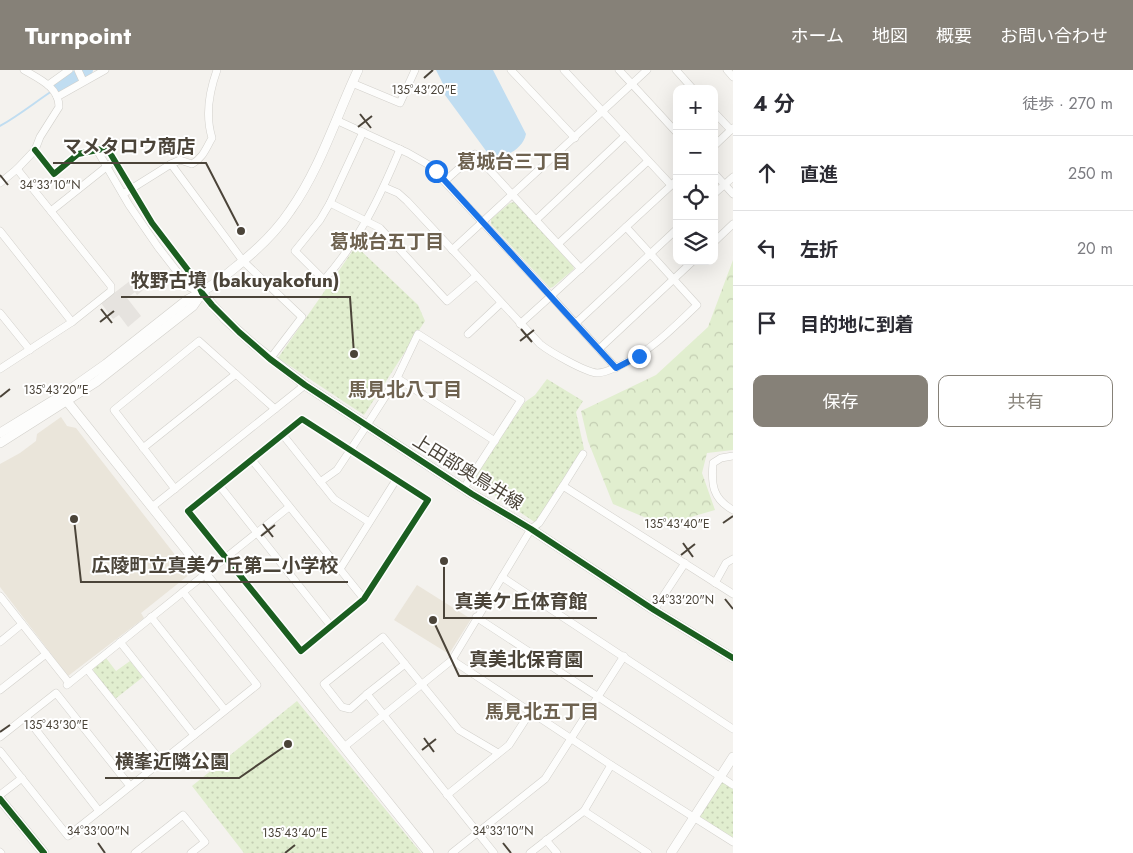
<!DOCTYPE html>
<html lang="ja">
<meta charset="utf-8">
<style>
body{margin:0;font-family:Jost,"Noto Sans JP",sans-serif;background:#f2f2f3;color:#2b2b33}
.controls{position:absolute;right:15px;top:15px;display:grid;overflow:hidden;border-radius:10px;box-shadow:0 5px 20px #0002}
.controls button{width:45px;height:45px;display:grid;place-items:center;padding:0;border:0;border-bottom:1px solid #e1e1e2;background:#fff;color:#2b2b33;font:25px sans-serif}
.stop{position:absolute;width:15px;height:15px;margin:-11px;border:4px solid #1a73e8;border-radius:50%;background:#fff}
.stop.end{background:#1a73e8;border-color:#fff;box-shadow:0 1px 5px #0008}
.list{margin:0;padding:0;list-style:none}
h2{display:flex;justify-content:space-between;align-items:center;height:65px;margin:0;padding:0 20px;font-size:21px}
h2 small{font-size:16px;font-weight:400;color:#7c7c81}
.list li{display:grid;grid-template-columns:32px 1fr auto;gap:15px;align-items:center;box-sizing:border-box;height:75px;padding:0 20px;border-top:1px solid #e1e1e2}
.list b{display:block;font-size:19px;white-space:nowrap}
.list em{font-size:16px;font-style:normal;color:#7c7c81}
.actions{display:flex;gap:10px;padding:15px 20px}
.actions a{flex:1;padding:11px 0;border:1px solid #868178;border-radius:10px;text-align:center;font-size:18px;color:#868178}
.actions .main{background:#868178;color:#fff}
.icon{flex:none;width:28px;height:28px;fill:none;stroke:currentColor;stroke-width:2;stroke-linecap:round;stroke-linejoin:round}
.map{position:relative;flex:none;width:733px;height:783px;overflow:hidden}
header{display:flex;align-items:center;gap:30px;box-sizing:border-box;height:70px;padding:0 25px;background:#868178;color:#fff}
header strong{font-size:24px}
nav{display:flex;gap:28px;margin-inline-start:auto;font-size:18px}
main{display:flex}
aside{flex:1;background:#fff}
.map>svg:first-child{display:block}
</style>
<header>
<strong>Turnpoint</strong>
<nav><a>ホーム</a><a>地図</a><a>概要</a><a>お問い合わせ</a></nav>
</header>
<main>
<div class="map">
<svg width="733" height="783" viewBox="0 0 733 783">
<defs>
<pattern id="green-dots" width="8" height="8" patternUnits="userSpaceOnUse" patternTransform="scale(1.25)"><rect width="8" height="8" fill="#e1eecf"/><path d="M2 2h.1M6 6h.1" fill="none" stroke="#c3cdb2" stroke-width="1.8" stroke-linecap="round"/></pattern>
<pattern id="forest-crowns" width="20" height="18" patternUnits="userSpaceOnUse" patternTransform="scale(1.25)"><rect width="20" height="18" fill="#e1eecf"/><path d="M2 6a3 3 0 1 1 6 0M12 15a3 3 0 1 1 6 0" fill="none" stroke="#c3cdb2"/></pattern>
</defs>
<rect width="100%" height="100%" fill="#f4f2ee"/>
<g fill="#eae5da">
<path d="M61,347L67,356L76,358L190,504L141,543L144,548L68,606L0,517V394L20,383L36,371L37,364Z"/>
<path d="M417,515L471,549L449,584L394,550Z"/>
</g>
<g fill="url(#green-dots)">
<path d="M515,132L573,196L574,199L553,217L550,218L491,154V149L510,133Z"/>
<path d="M356,176L418,235L425,251L364,345L278,288Z"/>
<path d="M547,309L583,331L576,342L584,379L536,453L472,410L525,332L535,325Z"/>
<path d="M106,588L116,601L130,591L143,607L115,629L93,602L94,596Z"/>
<path d="M297,631L421,783H244L192,716Z"/>
<path d="M722,711L733,718V768L699,747Z"/>
</g>
<path fill="url(#forest-crowns)" d="M733,190V380L707,383L702,403L715,440L663,455L613,434L588,371L581,341L656,305L708,257Z"/>
<path fill="#e6e3df" d="M139,204L148,216L137,225L135,222L127,228L141,246L128,257L119,245L113,249L101,233Z"/>
<path fill="#c0ddf1" d="M436,0H493L526,64C523,79 506,87 492,89L445,25L446,20Z"/>
<g fill="none" stroke-linecap="round" stroke-linejoin="round">
<path stroke="#c0ddf1" stroke-width="2" d="M0,56C18,46 34,33 52,21"/>
<path stroke="#c0ddf1" stroke-width="12" d="M55,18L87,0"/>
<g stroke="#d2d0cb" stroke-width="8">
<g id="minor">
<path d="M78,0L83,11"/>
<path d="M511,0L575,68"/>
<path d="M564,0L671,115"/>
<path d="M619,0L677,63"/>
<path d="M676,0L693,19"/>
<path d="M727,0L733,7"/>
<path d="M352,13L400,33L415,0"/>
<path d="M48,15L69,0"/>
<path d="M57,27L105,0"/>
<path d="M714,42L731,60"/>
<path d="M336,50L408,83L429,95L551,226L520,254"/>
<path d="M363,62L330,133L320,150L295,181L324,210C360,169 379,129 400,79"/>
<path d="M714,76L733,58"/>
<path d="M35,80L54,104L78,84L107,78L152,153L197,212L202,223"/>
<path d="M97,80L129,135L158,177L189,217L202,223"/>
<path d="M171,94L180,90L192,94C203,88 206,78 212,68C205,45 209,22 217,0"/>
<path d="M17,99L35,80L40,67L59,37C59,17 39,9 24,0"/>
<path d="M714,103L733,124"/>
<path d="M445,111L475,84L581,199"/>
<path d="M0,113L17,99L111,216V221L72,252L0,299"/>
<path d="M384,117L398,123L407,131L540,274C550,282 585,302 597,303C605,303 612,299 619,296C651,281 672,259 697,235L626,157"/>
<path d="M123,124L171,94L243,191L302,247L270,289"/>
<path d="M714,124L733,107"/>
<path d="M330,133L380,158L447,231L476,206"/>
<path d="M51,141L110,94"/>
<path d="M536,150L625,66"/>
<path d="M0,161L72,252"/>
<path d="M714,172L733,154"/>
<path d="M558,174L648,91"/>
<path d="M452,180L647,0"/>
<path d="M0,243L30,280"/>
<path d="M576,253L677,159"/>
<path d="M468,264L501,233"/>
<path d="M599,279L693,191"/>
<path d="M616,298L551,226L677,110"/>
<path d="M397,308L495,371"/>
<path d="M302,349L428,430L364,529L301,581L188,441Z"/>
<path d="M283,365L334,429L369,452"/>
<path d="M143,378L236,304"/>
<path d="M733,386L721,388L713,393C711,415 713,429 733,440"/>
<path d="M252,390L364,529"/>
<path d="M320,412L337,400L367,355L397,308L418,264L521,330L464,418"/>
<path d="M219,415L331,556"/>
<path d="M563,416L583,384"/>
<path d="M175,419L114,340L199,271L275,339"/>
<path d="M152,437L305,315"/>
<path d="M340,499L396,410"/>
<path d="M502,507L733,659"/>
<path d="M715,513L726,493L733,489"/>
<path d="M0,526L69,613"/>
<path d="M654,540L685,493"/>
<path d="M151,547L225,640"/>
<path d="M476,547L733,715"/>
<path d="M0,572L22,554"/>
<path d="M120,572L194,665"/>
<path d="M452,590L611,695L733,772"/>
<path d="M87,599L161,691"/>
<path d="M67,615L289,437"/>
<path d="M0,620L46,584"/>
<path d="M367,624L405,594"/>
<path d="M26,647L99,741"/>
<path d="M0,667L56,623L130,716"/>
<path d="M344,677L452,590L531,459L539,453L563,416L733,524"/>
<path d="M0,681L68,766L257,615L183,522"/>
<path d="M0,725L22,708"/>
<path d="M447,725L509,675L531,641"/>
<path d="M584,741L648,783"/>
<path d="M546,770L557,783"/>
<path d="M0,782L1,783"/>
<path d="M135,783L183,745L205,772L191,783"/>
<path d="M452,783L545,709L624,586"/>
<path d="M494,783L367,624L350,639L342,637L324,614L383,567L459,660L498,683"/>
<path d="M530,783L584,741L611,695"/>
</g>
</g>
<g stroke="#d2d0cb" stroke-width="10">
<g id="tertiary">
<path d="M202,223L225,249L254,275L305,315L472,424L531,459L654,540L733,588"/>
<path d="M62,325L429,783"/>
<path d="M0,363L62,325L106,294L187,230C205,221 222,209 237,196C257,180 276,162 290,141C320,99 336,47 358,0"/>
<path d="M0,373L96,312L193,236L202,223"/>
<path d="M0,729L44,783"/>
<path d="M671,783L733,687"/>
</g>
</g>
<use href="#minor" stroke="#fdfdfc" stroke-width="7"/>
<use href="#tertiary" stroke="#fdfdfc" stroke-width="9"/>
<g stroke="#fff" stroke-width="9">
<g id="cycleway">
<path d="M35,80L54,104L78,84L107,78L152,153L197,212L202,223L212,235L239,262L270,289L305,315L472,424L531,459L654,540L733,588"/>
<path d="M302,349L428,430L364,529L301,581L188,441Z"/>
<path d="M0,729L44,783"/>
</g>
</g>
<use href="#cycleway" stroke="#1b5e20" stroke-width="6"/>
</g>
<g fill="none" stroke-linecap="round" stroke-linejoin="round">
<path stroke="#1a73e8" stroke-width="6" d="M436,101L616,298L639,286"/>
</g>
<path fill="none" stroke="#4b4439" stroke-width="2" d="M424,8L433,0M360,44L371,58M358,57L372,46M0,105L8,115M101,239L112,253M100,252L114,241M521,259L532,272M520,271L534,260M0,327L10,319M723,453L733,446M263,454L273,467M261,466L275,455M683,473L693,487M681,485L695,474M725,529L733,539M0,662L10,655M424,668L434,682M422,680L436,669M98,773L105,783M503,773L511,783M285,783L295,775"/>
<g text-anchor="middle" stroke-width="4" stroke-linejoin="round" paint-order="stroke">
<g font-size="18" fill="#4b4439" stroke="#fff">
<text transform="translate(468 402) rotate(32)" y="6">上田部奥鳥井線</text>
</g>
<g font-size="19" font-weight="bold" fill="#6e6250" stroke="#fff">
<text x="514" y="98">葛城台三丁目</text>
<text x="387" y="178">葛城台五丁目</text>
<text x="405" y="326">馬見北八丁目</text>
<text x="542" y="648">馬見北五丁目</text>
</g>
</g>
<g font-size="12" text-anchor="middle" fill="#4b4439" stroke="#fff" stroke-width="4" stroke-linejoin="round" paint-order="stroke">
<text x="424" y="24">135°43'20"E</text>
<text x="50" y="119">34°33'10"N</text>
<text x="56" y="324">135°43'20"E</text>
<text x="677" y="458">135°43'40"E</text>
<text x="683" y="534">34°33'20"N</text>
<text x="56" y="659">135°43'30"E</text>
<text x="98" y="765">34°33'00"N</text>
<text x="503" y="765">34°33'10"N</text>
<text x="295" y="767">135°43'40"E</text>
</g>
<path fill="none" stroke="#4b4439" stroke-width="2" d="M241 161L206 93H53M354 284L350 227H121M74 449L81 512H348M444 491L444 548H597M433 550L459 606H593M288 674L239 708H105"/>
<g fill="#4b4439" stroke="#fff" stroke-width="2">
<circle cx="241" cy="161" r="5"/>
<circle cx="354" cy="284" r="5"/>
<circle cx="74" cy="449" r="5"/>
<circle cx="444" cy="491" r="5"/>
<circle cx="433" cy="550" r="5"/>
<circle cx="288" cy="674" r="5"/>
</g>
<g font-size="19" text-anchor="middle" font-weight="bold" fill="#4b4439" stroke="#fff" stroke-width="4" stroke-linejoin="round" paint-order="stroke">
<text x="129" y="83">マメタロウ商店</text>
<text x="235" y="217">牧野古墳 (bakuyakofun)</text>
<text x="215" y="502">広陵町立真美ケ丘第二小学校</text>
<text x="521" y="538">真美ケ丘体育館</text>
<text x="526" y="596">真美北保育園</text>
<text x="172" y="698">横峯近隣公園</text>
</g>
</svg>
<div class="controls">
<button>+</button>
<button>−</button>
<button><svg class="icon" aria-label="locate" viewBox="0 0 24 24"><circle cx="12" cy="12" r="6"/><path d="M12 2v4M12 18v4M2 12h4M18 12h4"/></svg></button>
<button><svg class="icon" aria-label="layers" viewBox="0 0 24 24"><path d="M12 4l9 5-9 5-9-5zM3 14l9 5 9-5"/></svg></button>
</div>
<div class="stop" style="left:436px;top:101px"></div>
<div class="stop end" style="left:639px;top:286px"></div>
</div>
<aside>
<h2>4 分<small>徒歩 · 270 m</small></h2>
<ul class="list">
<li><svg class="icon" aria-label="ahead" viewBox="0 0 24 24"><path d="M12 20V5M6 11l6-6 6 6"/></svg><div><b>直進</b></div><em>250 m</em></li>
<li><svg class="icon" aria-label="left" viewBox="0 0 24 24"><path d="M17 20v-9H6M10 6l-5 5 5 5"/></svg><div><b>左折</b></div><em>20 m</em></li>
<li><svg class="icon" aria-label="arrive" viewBox="0 0 24 24"><path d="M6 21V4h12l-3 4 3 4H6"/></svg><div><b>目的地に到着</b></div></li>
</ul>
<div class="actions"><a class="main">保存</a><a>共有</a></div>
</aside>
</main>
